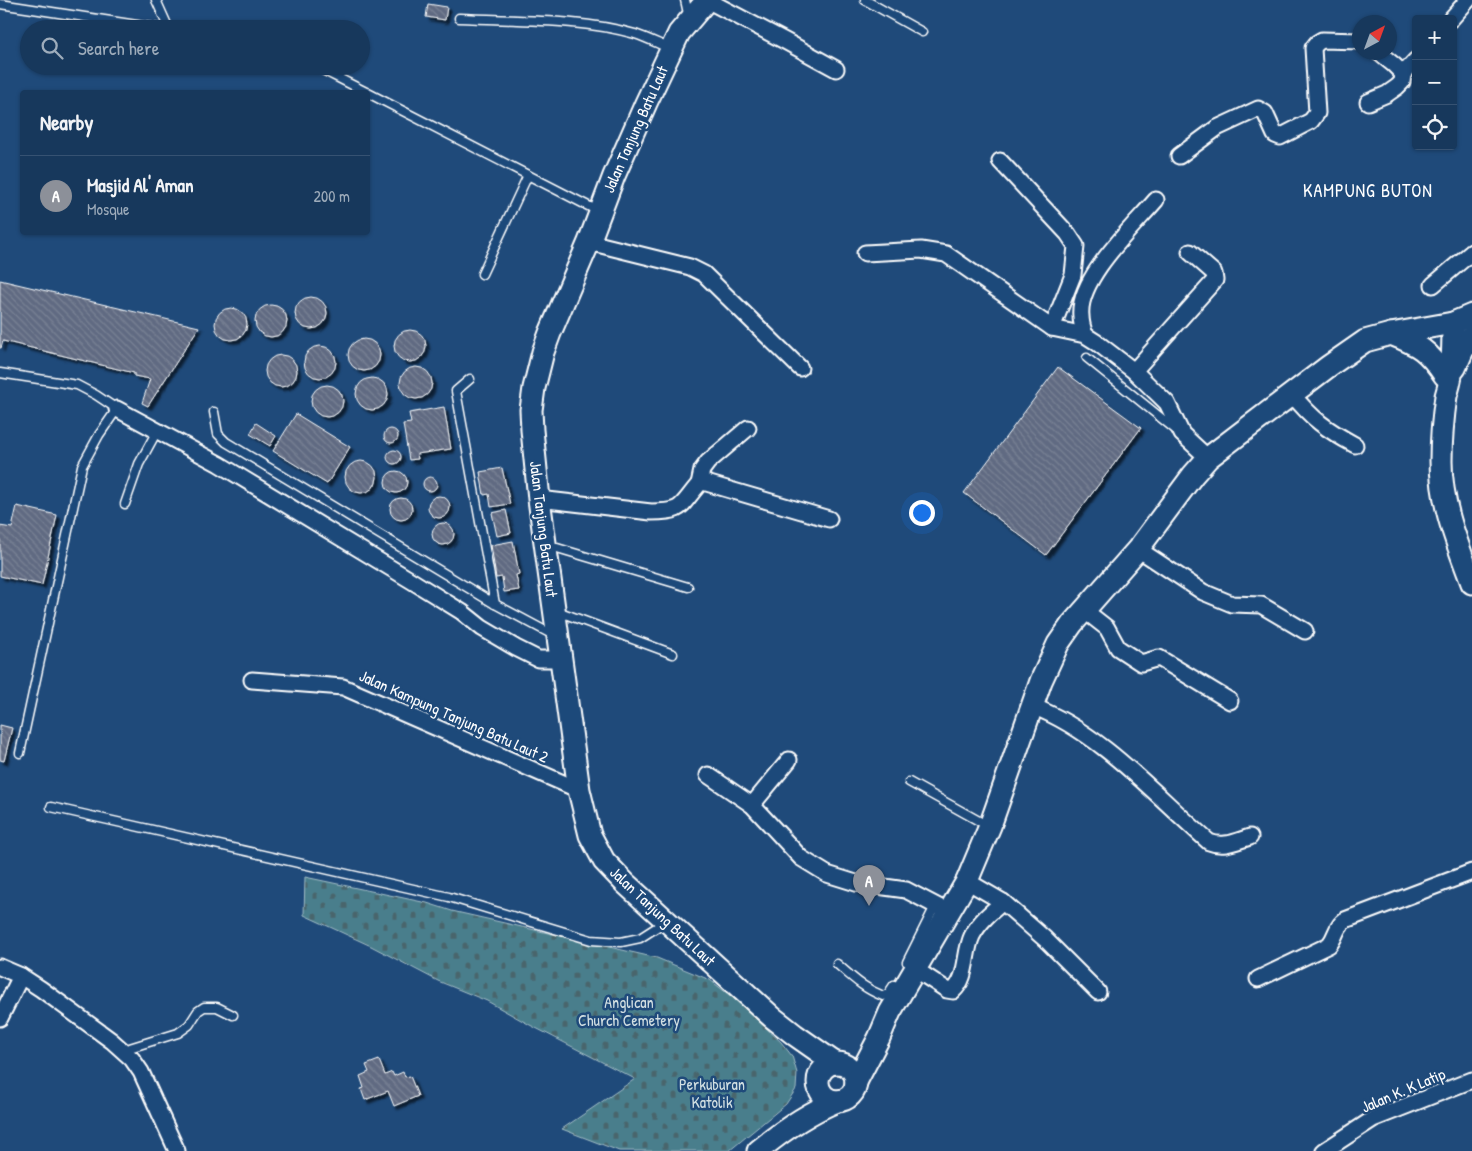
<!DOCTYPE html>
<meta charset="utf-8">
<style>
body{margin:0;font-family:"Patrick Hand",sans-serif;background:#203f62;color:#f1f3f6}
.controls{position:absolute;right:15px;top:15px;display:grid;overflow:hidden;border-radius:5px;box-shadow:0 1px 4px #0004}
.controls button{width:45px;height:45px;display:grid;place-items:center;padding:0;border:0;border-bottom:1px solid #365272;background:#17385c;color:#f1f3f6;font:25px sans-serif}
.compass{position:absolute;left:1352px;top:15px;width:45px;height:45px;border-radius:50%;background:#17385c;box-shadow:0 1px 4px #0004;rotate:41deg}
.you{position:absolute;left:921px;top:512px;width:18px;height:18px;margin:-12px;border:4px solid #fff;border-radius:50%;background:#1a73e8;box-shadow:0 0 0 8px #1a73e833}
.badge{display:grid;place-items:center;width:32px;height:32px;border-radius:50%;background:#8c9099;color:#fff;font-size:16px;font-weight:700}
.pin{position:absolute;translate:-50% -41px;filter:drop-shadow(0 1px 2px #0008)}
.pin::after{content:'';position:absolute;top:26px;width:18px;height:15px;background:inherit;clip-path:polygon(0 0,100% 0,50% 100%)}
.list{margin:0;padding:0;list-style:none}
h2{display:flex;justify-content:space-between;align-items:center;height:65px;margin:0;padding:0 20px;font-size:21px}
h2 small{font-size:16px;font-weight:400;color:#9eacbb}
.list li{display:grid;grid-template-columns:32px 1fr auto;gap:15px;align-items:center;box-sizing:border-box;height:80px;padding:0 20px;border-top:1px solid #365272}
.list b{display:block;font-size:19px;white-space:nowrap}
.list p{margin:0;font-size:16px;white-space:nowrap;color:#9eacbb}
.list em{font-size:16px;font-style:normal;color:#9eacbb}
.icon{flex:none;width:28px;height:28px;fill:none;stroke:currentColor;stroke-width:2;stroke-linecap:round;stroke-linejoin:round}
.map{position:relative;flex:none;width:1472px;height:1151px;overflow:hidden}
.search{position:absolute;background:#17385c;box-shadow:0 1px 4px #0004;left:20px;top:20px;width:350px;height:55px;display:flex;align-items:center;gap:12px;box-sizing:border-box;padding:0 18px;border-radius:28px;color:#9eacbb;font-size:19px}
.panel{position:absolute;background:#17385c;box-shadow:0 1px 4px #0004;left:20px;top:90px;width:350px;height:145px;border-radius:5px}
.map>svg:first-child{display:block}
</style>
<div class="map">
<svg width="1472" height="1151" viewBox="0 0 1472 1151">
<defs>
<pattern id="cemetery-stones" width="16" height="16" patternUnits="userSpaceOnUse" patternTransform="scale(1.25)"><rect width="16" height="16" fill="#497e8c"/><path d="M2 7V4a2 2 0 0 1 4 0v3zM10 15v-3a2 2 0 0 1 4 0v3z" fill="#4a656c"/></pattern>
<pattern id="building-back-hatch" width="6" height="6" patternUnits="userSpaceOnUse" patternTransform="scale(1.25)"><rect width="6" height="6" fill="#616b82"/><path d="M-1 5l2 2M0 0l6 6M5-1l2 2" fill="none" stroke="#798195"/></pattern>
<filter id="shadow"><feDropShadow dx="3.5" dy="3.5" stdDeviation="1" flood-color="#0009"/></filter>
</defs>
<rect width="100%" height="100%" fill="#1f4a7a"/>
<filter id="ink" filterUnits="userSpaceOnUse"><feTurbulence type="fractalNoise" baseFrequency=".02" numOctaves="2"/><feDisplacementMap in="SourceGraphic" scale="10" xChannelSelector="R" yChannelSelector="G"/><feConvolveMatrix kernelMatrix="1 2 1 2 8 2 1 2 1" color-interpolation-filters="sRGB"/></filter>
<g filter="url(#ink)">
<path fill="url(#cemetery-stones)" stroke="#a4bec6" d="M305,877L427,903L452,911L657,958L710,980L737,1001L781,1042L792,1056L797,1073L796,1089L786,1104L729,1151H619L562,1129L635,1079L530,1025L487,1001L438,981L371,946L304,915Z"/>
<g fill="url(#building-back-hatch)" stroke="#fff" filter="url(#shadow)">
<path d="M428,4L447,7L445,20L426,17Z"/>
<path d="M0,280L199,327L148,406L142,403L150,379L134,376V373L3,341L1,348H0Z"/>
<circle cx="311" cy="313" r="16"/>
<circle cx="271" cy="321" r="16"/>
<circle cx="231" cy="324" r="16"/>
<circle cx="410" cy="346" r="16"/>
<circle cx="364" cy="355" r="16"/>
<circle cx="320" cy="362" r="16"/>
<circle cx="281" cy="371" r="16"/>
<path d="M1058,367L1141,428L1046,555L964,493Z"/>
<circle cx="416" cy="383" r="16"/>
<circle cx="372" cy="394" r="16"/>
<circle cx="327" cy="401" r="16"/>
<path d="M444,407L451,449L417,454L418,459L409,460L403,424L411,423L409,413Z"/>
<path d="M296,414L350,447L327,484L273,451Z"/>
<path d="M256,423L276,436L270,446L250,434Z"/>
<circle cx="391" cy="436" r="7"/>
<circle cx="394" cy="457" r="7"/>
<circle cx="361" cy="477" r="16"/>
<path d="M502,468L510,504L491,507L489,494L484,495L480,472Z"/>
<circle cx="396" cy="482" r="11"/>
<circle cx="430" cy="484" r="7"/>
<circle cx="439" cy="507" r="11"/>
<circle cx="401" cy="509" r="11"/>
<path d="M17,506L57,515L42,585L0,576V526L12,528Z"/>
<path d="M506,510L511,533L497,536L492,513Z"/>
<circle cx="443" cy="534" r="11"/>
<path d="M513,541L519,574L516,575L519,590L504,592L502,577L496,578L491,545Z"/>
<path d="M0,725L12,728L4,761L0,760Z"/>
<path d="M379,1060L385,1075L392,1072L394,1076L403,1072L405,1077L410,1076L418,1096L394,1106L388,1091L365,1100L361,1089L364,1088L360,1076L369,1072L366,1065Z"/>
</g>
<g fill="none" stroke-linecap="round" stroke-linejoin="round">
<g stroke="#fff" stroke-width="11">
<g id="lane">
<path d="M156,0L169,29"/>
<path d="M685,0L689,18"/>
<path d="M865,0L922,32"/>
<path d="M0,4L163,29"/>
<path d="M459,18C515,21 581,18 635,34C647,38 659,44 671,49"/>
<path d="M315,66L366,92"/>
<path d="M368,93L598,211"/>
<path d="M482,274L528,175"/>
<path d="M1087,358L1176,430"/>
<path d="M0,373L77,385L96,395L117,409L99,435L82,466L20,753"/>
<path d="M470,379L456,391L495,604"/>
<path d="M214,412L218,434L226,442L495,604L555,636"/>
<path d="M125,504L139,464L157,431"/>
<path d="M547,545L688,587"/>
<path d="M557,611L673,654"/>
<path d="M909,782L988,826"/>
<path d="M51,807L449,897L591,940L621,942L640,938L665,922"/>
<path d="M907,962L935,906"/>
<path d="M837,964C852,977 864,989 883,996L888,994L894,985"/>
<path d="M123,1050L178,1033L189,1025L198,1011L204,1007H217L233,1015"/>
</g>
</g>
<g stroke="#fff" stroke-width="19">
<g id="street">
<path d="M707,0L785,41L836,69"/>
<path d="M1451,19L1468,0"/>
<path d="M1378,52L1394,65L1403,74"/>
<path d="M1368,102L1387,94L1397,87L1402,82L1403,74L1416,60"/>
<path d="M1179,156L1217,128L1258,109L1265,113L1275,135L1280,137L1311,121L1317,113L1313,48L1317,43L1322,40L1360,41"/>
<path d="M1000,161L1068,234L1076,246L1073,275L1052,328"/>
<path d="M589,242L690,267L704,274L800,368"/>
<path d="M865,253L921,250L946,254L1052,328L1085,335L1096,342L1134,371L1167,403L1182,434L1208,458"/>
<path d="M1433,285L1472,252"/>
<path d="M1085,335C1083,329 1081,323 1081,316C1077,279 1133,227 1156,200"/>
<path d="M1134,371L1215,280L1214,273L1190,252"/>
<path d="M1292,394C1312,419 1327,430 1355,445"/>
<path d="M117,409L219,464L412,581L462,612L482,628L516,648L538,659H560"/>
<path d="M699,484L702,470L708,462L748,428"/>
<path d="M539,499L651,512C684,512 679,507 699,484L703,482L829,519"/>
<path d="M1138,549L1203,592L1232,604L1261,605L1305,631"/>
<path d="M1084,610L1107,628L1118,648L1141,663L1159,658L1230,701"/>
<path d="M252,680L343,687L579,790"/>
<path d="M1032,706C1102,733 1154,794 1209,842C1224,848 1236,841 1250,837"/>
<path d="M708,775L752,805L801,858L827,874L856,883L906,890L948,912"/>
<path d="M752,805L789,760"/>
<path d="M967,881L1003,902L1045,939L1098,992"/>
<path d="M0,967L21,976L41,989L112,1041L132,1059L141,1072L177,1151"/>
<path d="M915,969L947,990L953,991C968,978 964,953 972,936C979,922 991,912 1003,902"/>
<path d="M1258,979L1329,945C1337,936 1335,927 1345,920L1472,872"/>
<path d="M0,1018L21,976"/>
<path d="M1324,1151L1373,1119L1472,1080"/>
</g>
</g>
<g stroke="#fff" stroke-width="25">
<g id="secondary">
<path d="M707,0L679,33L646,103L614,176L589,242L550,333L543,352L534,388L531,410L532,430L539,499L579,790L590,835L604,861L625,883L772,1017L795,1035L835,1063"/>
<path d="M1453,323C1453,340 1453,356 1451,373C1451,381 1448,388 1446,396C1443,417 1441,440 1441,461C1441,505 1457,543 1472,583"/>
<path d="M1391,334C1419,345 1428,350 1445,376"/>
<path d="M1455,368L1463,350L1472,336"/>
<circle cx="837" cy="1082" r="19"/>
<path d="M856,1082L879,1038L890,1012L967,881L990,826L1041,681L1058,644L1072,624L1138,549L1193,475L1208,458L1329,366L1365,341L1391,334L1453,323L1472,315"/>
<path d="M758,1151C782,1131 808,1113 837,1101"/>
</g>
</g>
<use href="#lane" stroke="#1f4a7a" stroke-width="8"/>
<use href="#street" stroke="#1f4a7a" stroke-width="15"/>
<use href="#secondary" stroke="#1f4a7a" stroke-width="21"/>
</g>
</g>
<g text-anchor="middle" stroke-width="5" stroke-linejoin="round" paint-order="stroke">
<g font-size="16" fill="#fff" stroke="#1f4a7a">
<text transform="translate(635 129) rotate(-66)" y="6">Jalan Tanjung Batu Laut</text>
<text transform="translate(544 529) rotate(83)" y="6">Jalan Tanjung Batu Laut</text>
<text transform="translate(454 716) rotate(24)" y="6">Jalan Kampung Tanjung Batu Laut 2</text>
<text transform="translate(663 916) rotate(43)" y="6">Jalan Tanjung Batu Laut</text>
<text transform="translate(1403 1090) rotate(-23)" y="6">Jalan K. K Latip</text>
</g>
<g font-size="16" fill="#d2dfe2" stroke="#1f4a7a">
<text x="629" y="1008">Anglican<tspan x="629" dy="18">Church Cemetery</tspan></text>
<text x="712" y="1090">Perkuburan<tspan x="712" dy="18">Katolik</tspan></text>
</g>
<g font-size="18" letter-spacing="1" fill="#fff" stroke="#1f4a7a">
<text x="1368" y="197">KAMPUNG BUTON</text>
</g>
</g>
</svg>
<div class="controls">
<button>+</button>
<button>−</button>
<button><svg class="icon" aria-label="locate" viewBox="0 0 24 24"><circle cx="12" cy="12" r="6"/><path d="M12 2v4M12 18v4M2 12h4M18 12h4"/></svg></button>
</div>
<svg class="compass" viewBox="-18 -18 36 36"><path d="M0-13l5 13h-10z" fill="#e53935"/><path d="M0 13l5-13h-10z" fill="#9eacbb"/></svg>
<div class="you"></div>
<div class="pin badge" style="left:869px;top:906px">A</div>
<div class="search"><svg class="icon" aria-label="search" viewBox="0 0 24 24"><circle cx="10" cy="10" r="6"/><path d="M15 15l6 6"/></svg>Search here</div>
<section class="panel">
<h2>Nearby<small></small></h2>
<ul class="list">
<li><span class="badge">A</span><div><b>Masjid Al' Aman</b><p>Mosque</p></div><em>200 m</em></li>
</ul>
</section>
</div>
